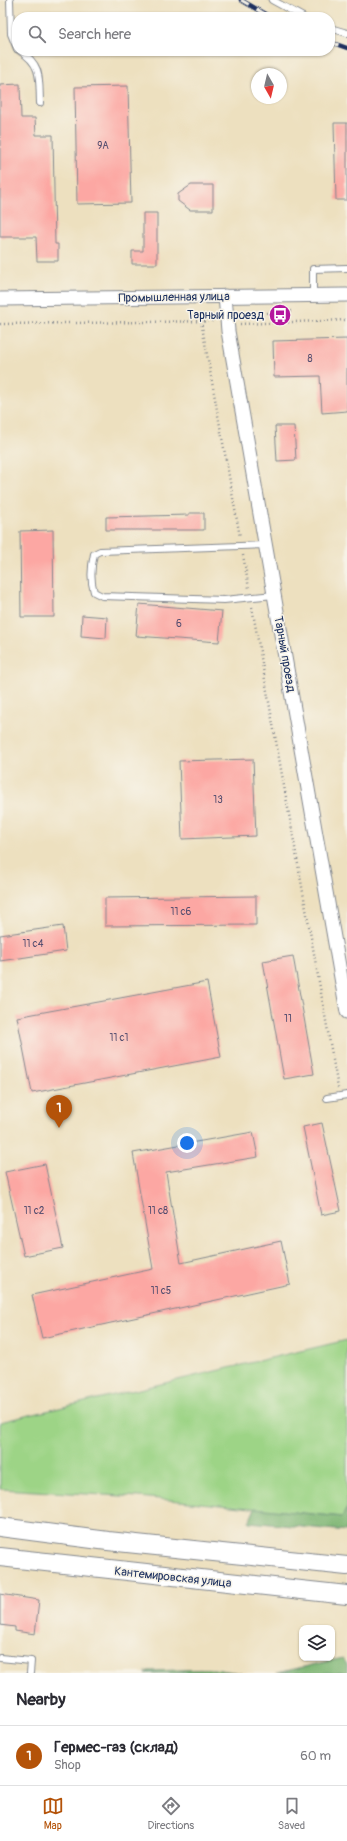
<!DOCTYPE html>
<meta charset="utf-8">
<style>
body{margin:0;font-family:Pangolin,sans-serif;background:#f2f2f3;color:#2b2b33}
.controls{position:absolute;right:12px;bottom:12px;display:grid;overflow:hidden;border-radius:8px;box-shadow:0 1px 3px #0004}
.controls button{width:36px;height:36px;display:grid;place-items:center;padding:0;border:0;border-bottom:1px solid #e1e1e2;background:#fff;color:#2b2b33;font:20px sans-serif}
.compass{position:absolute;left:251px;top:68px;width:36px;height:36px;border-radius:50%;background:#fff;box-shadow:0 1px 3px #0004;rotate:172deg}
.you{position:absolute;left:187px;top:1143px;width:14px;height:14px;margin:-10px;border:3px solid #fff;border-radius:50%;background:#1a73e8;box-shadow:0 0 0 6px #1a73e833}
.badge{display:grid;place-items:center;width:26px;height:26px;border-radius:50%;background:#b45309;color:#fff;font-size:13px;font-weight:700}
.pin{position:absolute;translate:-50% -33px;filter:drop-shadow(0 1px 2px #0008)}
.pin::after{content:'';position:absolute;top:21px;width:14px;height:12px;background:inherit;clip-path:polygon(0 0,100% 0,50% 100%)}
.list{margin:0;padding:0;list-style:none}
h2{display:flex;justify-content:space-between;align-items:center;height:52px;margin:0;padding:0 16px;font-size:17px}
h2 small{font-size:13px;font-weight:400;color:#7c7c81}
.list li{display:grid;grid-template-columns:26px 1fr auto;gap:12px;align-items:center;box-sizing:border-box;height:60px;padding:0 16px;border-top:1px solid #e1e1e2}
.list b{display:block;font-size:15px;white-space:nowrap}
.list p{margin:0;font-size:13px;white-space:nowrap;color:#7c7c81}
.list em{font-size:13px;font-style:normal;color:#7c7c81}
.icon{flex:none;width:22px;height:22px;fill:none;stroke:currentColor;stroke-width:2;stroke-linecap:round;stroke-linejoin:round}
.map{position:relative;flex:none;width:347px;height:1673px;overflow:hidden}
.search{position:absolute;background:#fff;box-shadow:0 1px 3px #0004;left:12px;right:12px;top:12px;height:44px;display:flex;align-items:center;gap:10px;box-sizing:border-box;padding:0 14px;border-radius:16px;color:#7c7c81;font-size:15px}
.sheet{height:112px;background:#fff}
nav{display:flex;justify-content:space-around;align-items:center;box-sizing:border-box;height:56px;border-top:1px solid #e1e1e2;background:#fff;font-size:11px;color:#7c7c81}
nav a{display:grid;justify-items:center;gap:2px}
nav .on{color:#b45309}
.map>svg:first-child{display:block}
</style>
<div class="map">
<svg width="347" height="1673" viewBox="0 0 347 1673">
<rect width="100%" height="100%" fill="#f7f3e8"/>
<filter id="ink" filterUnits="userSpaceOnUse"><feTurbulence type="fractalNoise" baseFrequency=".025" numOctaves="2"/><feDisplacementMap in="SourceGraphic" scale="8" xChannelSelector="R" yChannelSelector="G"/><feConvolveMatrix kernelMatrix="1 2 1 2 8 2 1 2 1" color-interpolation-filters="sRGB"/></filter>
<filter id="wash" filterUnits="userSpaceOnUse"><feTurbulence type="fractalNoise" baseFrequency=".012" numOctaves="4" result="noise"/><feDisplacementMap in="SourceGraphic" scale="16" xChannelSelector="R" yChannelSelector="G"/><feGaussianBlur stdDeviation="0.9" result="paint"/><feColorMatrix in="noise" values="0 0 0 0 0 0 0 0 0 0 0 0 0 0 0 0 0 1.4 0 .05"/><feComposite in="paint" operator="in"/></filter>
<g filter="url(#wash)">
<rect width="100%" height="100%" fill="#ede0bf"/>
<path fill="#9dd486" stroke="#5c8272" d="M347,1340V1508L342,1517L139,1497L0,1489V1422Z"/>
<g fill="#7eb673" stroke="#4c7268">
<path d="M255,1508L342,1517L347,1508V1531L249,1522Z"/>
<path d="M343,1658L347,1665V1673H277Z"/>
<path d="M214,1669L241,1673H145L148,1671Z"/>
</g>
<g id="blocks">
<g fill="#fca7a3">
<path d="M20,84L21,118H35L36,135H53L55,244H58V261H37L36,237H0V85Z"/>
<path d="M128,86L131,203L77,204L75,87Z"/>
<path d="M334,123H347V200H336Z"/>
<path d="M191,185H213V210H190L178,201V194Z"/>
<path d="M143,213H157V264H132V251H143Z"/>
<path d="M347,339V411L322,413L320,376L274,377L273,341Z"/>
<path d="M275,426H294L296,460L277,461Z"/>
<path d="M189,513H204V530H106V517L189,515Z"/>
<path d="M53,530L54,617H21L20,531Z"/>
<path d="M139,604L222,611L219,642L136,636Z"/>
<path d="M82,615L107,617L106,638L81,636Z"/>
<path d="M253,759L256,836L182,839L179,761Z"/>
<path d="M256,896V925L105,926V898Z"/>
<path d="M63,926L66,951L0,961V935Z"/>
<path d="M293,956L314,1074L284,1079L263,961Z"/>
<path d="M207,982L221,1057L32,1093L17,1017Z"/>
<path d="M322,1123L341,1211L321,1215L303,1127Z"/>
<path d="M253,1132L258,1157L166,1172L181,1263L281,1241L290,1284L42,1338L32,1295L153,1269L133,1153Z"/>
<path d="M45,1164L63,1248L24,1256L5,1172Z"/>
<path d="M0,1594L39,1600L35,1634L15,1631V1627L0,1625Z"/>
</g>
</g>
</g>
<g filter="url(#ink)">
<use href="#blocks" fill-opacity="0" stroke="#84888e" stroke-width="1"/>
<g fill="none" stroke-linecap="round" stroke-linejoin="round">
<g stroke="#84888e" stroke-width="8">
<g id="service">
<path d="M10,0L11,34L17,49"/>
<path d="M272,0L303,17"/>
<path d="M330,28L347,33"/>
<path d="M20,51C42,65 39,78 40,103"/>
<path d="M313,295V269L347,268"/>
<path d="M266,545L100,551L94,554C91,567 90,580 94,592L102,596L224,600L274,595"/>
<path d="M327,1098L347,1095"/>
<path d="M0,1658L31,1661L30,1673"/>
</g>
</g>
<g stroke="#84888e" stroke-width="15">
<g id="minor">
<path d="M225,296L228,331L347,1012"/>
<path d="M0,299L347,295"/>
</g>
</g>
<g stroke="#84888e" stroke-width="20">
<g id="secondary">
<path d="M0,1527L108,1541L347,1566"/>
<path d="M0,1557L347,1595"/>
</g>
</g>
<g stroke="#84888e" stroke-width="2.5" stroke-dasharray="1 3" stroke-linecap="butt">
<path d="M285,312L286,322"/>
<path d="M267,313L293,311"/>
<path d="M201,321L240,537"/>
<path d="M0,324L215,321"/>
<path d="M240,324L347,320"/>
<path d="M243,555L249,588"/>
<path d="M252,607L338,1088"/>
</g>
<use href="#service" stroke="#fff" stroke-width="6"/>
<use href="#minor" stroke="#fff" stroke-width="13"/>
<use href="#secondary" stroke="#fff" stroke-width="18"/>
<g stroke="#1b2f5e" stroke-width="4.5">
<g id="rail">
<path d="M241,0L270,17"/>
<path d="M330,42L347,48"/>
</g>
</g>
<use href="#rail" stroke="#f7f3e8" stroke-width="3" stroke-dasharray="9" stroke-linecap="butt"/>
</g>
</g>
<defs>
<g id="bus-disc" transform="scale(1.15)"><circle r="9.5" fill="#b5179e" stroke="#f7f3e8"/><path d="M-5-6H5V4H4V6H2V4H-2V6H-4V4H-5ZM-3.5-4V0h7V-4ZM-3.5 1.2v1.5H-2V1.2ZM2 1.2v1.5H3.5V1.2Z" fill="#fff"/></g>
</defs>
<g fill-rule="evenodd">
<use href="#bus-disc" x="280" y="315"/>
</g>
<g text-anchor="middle" stroke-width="3" stroke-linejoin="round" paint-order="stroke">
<g font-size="10" fill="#534d6f">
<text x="103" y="149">9А</text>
<text x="310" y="362">8</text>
<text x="179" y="627">6</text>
<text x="218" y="803">13</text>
<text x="181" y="915">11 с6</text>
<text x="33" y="947">11 с4</text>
<text x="288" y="1022">11</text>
<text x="119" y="1041">11 с1</text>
<text x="34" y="1214">11 с2</text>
<text x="158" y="1214">11 с8</text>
<text x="161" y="1294">11 с5</text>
</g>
<g font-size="12" fill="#1b2f5e" stroke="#f7f3e8">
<text transform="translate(174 297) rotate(-1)" y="4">Промышленная улица</text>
<text transform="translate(285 654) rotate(80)" y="4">Тарный проезд</text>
<text transform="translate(173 1577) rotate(6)" y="4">Кантемировская улица</text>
</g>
<g font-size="12" fill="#1b2f5e" stroke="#f7f3e8" text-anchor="end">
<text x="264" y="319">Тарный проезд</text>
</g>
</g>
</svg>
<div class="controls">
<button><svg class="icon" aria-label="layers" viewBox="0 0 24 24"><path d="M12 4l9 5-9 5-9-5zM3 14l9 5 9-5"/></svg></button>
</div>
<svg class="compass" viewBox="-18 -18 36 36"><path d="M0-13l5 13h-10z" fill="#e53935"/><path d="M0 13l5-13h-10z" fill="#7c7c81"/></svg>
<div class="you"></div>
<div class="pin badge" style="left:59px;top:1128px">1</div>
<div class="search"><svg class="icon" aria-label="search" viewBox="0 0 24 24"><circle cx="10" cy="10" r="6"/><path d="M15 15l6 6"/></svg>Search here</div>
</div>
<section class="sheet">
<h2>Nearby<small></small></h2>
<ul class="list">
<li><span class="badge">1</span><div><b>Гермес-газ (склад)</b><p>Shop</p></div><em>60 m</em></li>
</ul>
</section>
<nav>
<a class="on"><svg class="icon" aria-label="map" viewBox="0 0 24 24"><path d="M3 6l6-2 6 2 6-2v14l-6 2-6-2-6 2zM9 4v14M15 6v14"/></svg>Map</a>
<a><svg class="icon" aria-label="directions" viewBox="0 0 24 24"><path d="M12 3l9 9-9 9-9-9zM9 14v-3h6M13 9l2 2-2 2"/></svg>Directions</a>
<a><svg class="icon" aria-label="saved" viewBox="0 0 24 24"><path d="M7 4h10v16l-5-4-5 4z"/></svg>Saved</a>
</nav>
